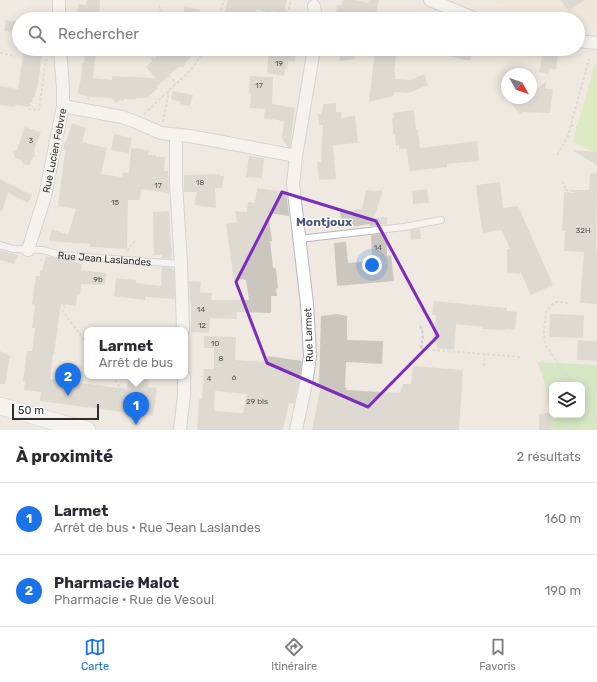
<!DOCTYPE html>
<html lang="fr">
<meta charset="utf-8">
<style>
body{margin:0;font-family:Rubik,sans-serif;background:#f2f2f3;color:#2b2b33}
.controls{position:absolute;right:12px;bottom:12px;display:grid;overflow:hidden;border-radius:8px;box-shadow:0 2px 10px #0003}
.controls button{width:36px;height:36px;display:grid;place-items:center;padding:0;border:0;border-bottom:1px solid #e1e1e2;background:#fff;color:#2b2b33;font:20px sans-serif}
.compass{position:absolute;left:501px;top:68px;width:36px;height:36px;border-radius:50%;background:#fff;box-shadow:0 2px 10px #0003;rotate:130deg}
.scale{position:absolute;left:12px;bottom:10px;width:87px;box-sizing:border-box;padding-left:4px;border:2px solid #2e2e2e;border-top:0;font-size:11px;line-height:14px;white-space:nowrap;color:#2e2e2e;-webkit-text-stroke:3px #fff;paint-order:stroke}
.you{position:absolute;left:372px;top:265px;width:14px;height:14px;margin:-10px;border:3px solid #fff;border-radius:50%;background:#1a73e8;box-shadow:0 0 0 6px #1a73e833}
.badge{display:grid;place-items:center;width:26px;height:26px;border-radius:50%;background:#1a73e8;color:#fff;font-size:13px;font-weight:700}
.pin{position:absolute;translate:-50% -33px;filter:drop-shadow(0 1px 2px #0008)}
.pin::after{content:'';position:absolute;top:21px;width:14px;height:12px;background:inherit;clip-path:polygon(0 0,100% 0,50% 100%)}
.popup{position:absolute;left:84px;top:327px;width:104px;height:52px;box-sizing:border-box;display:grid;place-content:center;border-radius:8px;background:#fff;filter:drop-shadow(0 1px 3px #0005);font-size:13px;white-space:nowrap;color:#7c7c81}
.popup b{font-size:15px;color:#2b2b33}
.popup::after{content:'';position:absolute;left:50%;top:100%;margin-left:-8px;border:8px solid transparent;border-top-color:#fff}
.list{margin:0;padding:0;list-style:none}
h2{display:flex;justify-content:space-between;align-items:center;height:52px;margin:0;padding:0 16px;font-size:17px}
h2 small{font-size:13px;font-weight:400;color:#7c7c81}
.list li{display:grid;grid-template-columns:26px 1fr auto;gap:12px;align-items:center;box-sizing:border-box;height:72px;padding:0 16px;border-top:1px solid #e1e1e2}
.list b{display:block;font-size:15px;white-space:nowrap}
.list p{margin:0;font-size:13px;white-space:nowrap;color:#7c7c81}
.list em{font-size:13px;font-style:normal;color:#7c7c81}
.icon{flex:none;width:22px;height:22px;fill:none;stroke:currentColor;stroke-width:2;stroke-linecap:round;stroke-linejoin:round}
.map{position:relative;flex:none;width:597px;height:430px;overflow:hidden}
.search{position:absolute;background:#fff;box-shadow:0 2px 10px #0003;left:12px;right:12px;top:12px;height:44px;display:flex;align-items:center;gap:10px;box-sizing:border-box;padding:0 14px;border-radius:22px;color:#7c7c81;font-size:15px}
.sheet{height:196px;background:#fff}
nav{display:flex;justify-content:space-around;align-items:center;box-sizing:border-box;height:56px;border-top:1px solid #e1e1e2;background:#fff;font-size:11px;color:#7c7c81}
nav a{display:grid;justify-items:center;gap:2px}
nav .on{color:#1a73e8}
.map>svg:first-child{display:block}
</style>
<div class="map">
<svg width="597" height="430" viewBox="0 0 597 430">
<rect width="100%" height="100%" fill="#efe9e1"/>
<path fill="#f0e6d1" d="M487,0H597V24L578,22V19H535Z"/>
<path fill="#b6e59e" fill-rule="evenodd" d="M537,362L597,365V430H551V424L550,413H549C547,393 546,380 537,362ZM552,385H582V415H552Z"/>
<path fill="#c9ec9a" d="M595,64L597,65V152L591,151L573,142Z"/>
<g fill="#cbc7bf" fill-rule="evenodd">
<path d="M87,0H100L99,19H77L78,4L86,5Z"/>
<path d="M228,0H287L285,8L288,16L272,11L269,13L257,9L253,19H222Z"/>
<path d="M342,0H354L368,3L369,0H379L375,19H335L337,5H342Z"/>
<path d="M560,0H585L569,11Z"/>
<path d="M184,6L200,10L199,19H183Z"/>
<path d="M6,20L19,22V33L4,31Z"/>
<path d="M24,49H43L37,89H36L35,97H33L32,103H30V107L15,105V107L0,105V86L18,89Z"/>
<path d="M85,49L96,51L93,78L112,80V76L156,78L146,67L164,49H198L185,63L184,67H178L156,87L158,88L147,98H137V99H124V101L120,100L116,103L112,98L90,97L77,93L81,79L82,63H84Z"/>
<path d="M269,49H296L295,62L288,61L287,69H285L284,76L267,73Z"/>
<path d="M339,49H354L355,59L340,61Z"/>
<path d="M375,49H397L394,72L395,73V79L410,80L424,74L428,85L409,93L394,92V96L369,102Z"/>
<path d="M435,49H472L470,61L435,53Z"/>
<path d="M543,53L558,56L556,70L550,68L548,74L539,72Z"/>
<path d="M250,76L273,77L272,104L295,108L290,147H288L282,138L284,121L264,118L265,109L250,108L251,93H249Z"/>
<path d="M547,81L545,89H553L550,113L522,112L520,114L507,98H531V91H534Z"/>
<path d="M173,91L193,95L190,106L180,104L181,102L171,99Z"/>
<path d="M336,103V112H341L342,118L355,116L358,143L333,145L336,179L319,180L317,162H321L323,125H319L318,114H321V112H322L323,104Z"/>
<path d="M414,110L416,130H418L420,148L477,141L479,161L447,164V167L409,171L407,149H399V145L396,146L395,134H393L392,118H394L393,113Z"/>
<path d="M72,123L86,128L82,142L107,148L101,174L122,177L123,172L129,173L131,148L149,150L148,155H156V157H165L164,171H168L169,193L141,189L140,200H128L127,249L90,247V244L49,241L52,229L68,235L76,209L58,206L65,151L63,148L64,147L63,146L66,141Z"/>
<path d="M25,127L41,132L34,150L36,157H33L30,164L26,165L23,164L21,160L16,158L12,151L17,150Z"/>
<path d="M114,134L132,138L129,153L111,150Z"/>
<path d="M572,150L597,152V165Z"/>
<path d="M249,156L264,158L262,178L246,177Z"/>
<path d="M590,173H597L596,253H597V304L580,303L584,252L564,251L565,231H562L564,192L574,193V190H589Z"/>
<path d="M220,174V176H224L222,188H215L216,208L194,205L197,192H184V175Z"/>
<path d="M0,179L32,195L28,203L8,193L2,211H0Z"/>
<path d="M500,182L503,208L518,206L553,285L531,295L520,271V274L507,273V249H510L502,230L483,233L479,210L476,185Z"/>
<path d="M257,188L286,192L289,216L268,213L272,241H270L273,267L276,269L278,288L276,289L277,296H271V313L237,312V319L210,318L209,333L191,332V301H190L189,281L201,282L200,293H212L211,300H249L246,280H244V279L234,280L226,224L237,222L235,211L247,212L248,202L255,203Z"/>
<path d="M427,189L429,203L413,204L412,191Z"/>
<path d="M366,190L376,191L383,190L374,218L387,217V224L370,226V224L342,228L340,212L362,209Z"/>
<path d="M169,211L171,248H172L171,259L162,258V255H154L153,212Z"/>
<path d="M420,229L421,239L411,240L410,230Z"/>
<path d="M387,233V256L391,255L394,281L337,286L334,243L346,242L348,263L372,261L371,235Z"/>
<path d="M0,250L18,255L14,264L0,260Z"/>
<path d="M46,256L59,259L70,260L82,264L81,270L106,273L105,285L81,284L80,295L77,294L76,306L61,304L54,354H53L50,379L127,389L128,380H130V376H149L148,387L157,388L153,416L40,401L41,392L24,390L25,382L23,381L27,351H32L35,328H32L35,305L32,304L36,276H40V271H42Z"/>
<path d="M162,267L172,268V270H174L175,299L145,297V300L114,296L116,278L136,280V283L161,286Z"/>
<path d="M434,301L507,308V311L517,312L515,330L505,329V330L482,329L483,327L456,324L454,350L437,348V343H434L435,336H434L436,315H432Z"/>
<path d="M337,314L347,316V340L383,341L382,364L346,362L345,388H347L346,390L400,393L403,384H411L413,366L463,370L459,430H312L321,385H319L321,316Z"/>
<path d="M550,314L584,315L583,338L549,337Z"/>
<path d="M204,336L236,337L235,360L263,362L264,358L267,359L268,356L302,361L300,377L294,404L289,403L283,430H197L199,399H202L204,369H214V348H204ZM215,391L247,394L243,413L214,411Z"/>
<path d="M578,340L597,341V361L577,360Z"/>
<path d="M0,351L10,356L5,384H0Z"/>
<path d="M550,413L551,424V430H539V414Z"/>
</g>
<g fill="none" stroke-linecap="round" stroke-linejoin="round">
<g stroke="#b4b7c1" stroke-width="8">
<g id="lane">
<path d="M299,239L404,227L441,220"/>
<path id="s1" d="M0,245L13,249L43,250L60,255L181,264"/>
</g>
</g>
<g stroke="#b4b7c1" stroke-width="14">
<g id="street">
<path d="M430,0L476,19"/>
<path d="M314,6L316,19"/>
<path d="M59,19V0"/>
<path d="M578,41L597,43"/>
<path d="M63,106L122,117L136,122L161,133L190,136L296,156"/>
<path d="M176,135V183L181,264L183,330"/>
<path id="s2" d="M28,250L45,196L63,106V88L60,49"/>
<path d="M180,430L184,395V376"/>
<path d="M296,430L307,378L310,356L307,304L293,184L296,156L314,49"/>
</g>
</g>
<g stroke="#b4b7c1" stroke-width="18">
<path id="secondary" d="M0,406L63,424L87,430"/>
</g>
<g stroke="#c9c9c9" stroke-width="2" stroke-dasharray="3 2" stroke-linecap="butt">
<path d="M159,5L161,15V19"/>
<path d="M216,19L221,11L224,0"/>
<path d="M285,19C288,14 290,6 290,0"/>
<path d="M129,49L145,51L176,83"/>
<path d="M0,53L15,56"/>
<path d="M88,99L92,87L96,83"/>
<path d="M28,109L39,110L47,52L50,53"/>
<path d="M144,114L192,69L204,51L205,49"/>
<path d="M163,122L169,91"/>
<path d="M571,125L577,127"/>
<path d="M557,155L567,139L589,59"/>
<path d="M562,182L565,184V190L573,191L572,209L591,211"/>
<path d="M583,227L584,210"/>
<path d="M127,251L136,239"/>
<path d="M40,259L42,261L68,270L63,312L87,343"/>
<path d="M568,303L557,302L551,305L546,312L544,332L545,344L565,374L576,385"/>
<path d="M420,326C425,333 422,340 421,349L521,357"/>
<path d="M484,366L485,354"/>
<path d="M112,376L121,389"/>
<path d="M564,385L565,374"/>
<path d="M582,387L597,393"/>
<path d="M582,395L597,419"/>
<path d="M567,415L568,430"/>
</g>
<use href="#lane" stroke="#fff" stroke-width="6"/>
<use href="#street" stroke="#fff" stroke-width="12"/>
<use href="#secondary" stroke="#fff" stroke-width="17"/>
</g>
<path d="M0 0H597V430H0ZM282,192L376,221L438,336L368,407L267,363L236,282Z" fill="#efe9e1" fill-opacity=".55" fill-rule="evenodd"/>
<path fill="none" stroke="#7b2cbf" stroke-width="3" stroke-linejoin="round" d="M282,192L376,221L438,336L368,407L267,363L236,282Z"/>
<g text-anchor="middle" stroke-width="3" stroke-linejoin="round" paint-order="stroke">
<g font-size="8" fill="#555452">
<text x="279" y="66">19</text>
<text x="259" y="88">17</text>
<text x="31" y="143">3</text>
<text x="200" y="185">18</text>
<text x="158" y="188">17</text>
<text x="115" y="205">15</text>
<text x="583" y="233">32H</text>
<text x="378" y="250">14</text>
<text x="98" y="282">9b</text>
<text x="201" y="312">14</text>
<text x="202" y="328">12</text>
<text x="215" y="346">10</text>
<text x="221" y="361">8</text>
<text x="234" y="380">6</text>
<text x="209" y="381">4</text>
<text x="257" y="404">29 bis</text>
</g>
<g font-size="10" fill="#2e2e2e" stroke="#fff">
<text dy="4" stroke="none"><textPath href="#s2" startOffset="103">Rue Lucien Febvre</textPath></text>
<text dy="4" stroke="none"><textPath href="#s1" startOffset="106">Rue Jean Laslandes</textPath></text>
<text transform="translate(308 335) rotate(-92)" y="4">Rue Larmet</text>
</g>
<g font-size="12" font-weight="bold" fill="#4d5680" stroke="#fff">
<text x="324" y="226">Montjoux</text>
</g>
</g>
</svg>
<div class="controls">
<button><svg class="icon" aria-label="layers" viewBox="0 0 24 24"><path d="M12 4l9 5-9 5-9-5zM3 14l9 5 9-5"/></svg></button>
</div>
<svg class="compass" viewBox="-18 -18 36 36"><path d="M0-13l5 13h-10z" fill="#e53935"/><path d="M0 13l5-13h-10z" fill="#7c7c81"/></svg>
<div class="scale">50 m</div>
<div class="you"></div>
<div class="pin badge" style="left:136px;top:425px">1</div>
<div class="popup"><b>Larmet</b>Arrêt de bus</div>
<div class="pin badge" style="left:68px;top:396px">2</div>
<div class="search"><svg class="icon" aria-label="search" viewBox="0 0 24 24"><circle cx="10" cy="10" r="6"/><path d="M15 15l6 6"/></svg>Rechercher</div>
</div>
<section class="sheet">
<h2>À proximité<small>2 résultats</small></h2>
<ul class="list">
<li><span class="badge">1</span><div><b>Larmet</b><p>Arrêt de bus · Rue Jean Laslandes</p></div><em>160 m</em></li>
<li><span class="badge">2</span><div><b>Pharmacie Malot</b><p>Pharmacie · Rue de Vesoul</p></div><em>190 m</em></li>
</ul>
</section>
<nav>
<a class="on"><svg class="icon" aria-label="map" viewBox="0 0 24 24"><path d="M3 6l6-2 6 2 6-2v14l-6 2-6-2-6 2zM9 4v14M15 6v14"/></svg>Carte</a>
<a><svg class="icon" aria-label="directions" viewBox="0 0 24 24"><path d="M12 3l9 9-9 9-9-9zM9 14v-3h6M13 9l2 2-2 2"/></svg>Itinéraire</a>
<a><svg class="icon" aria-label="saved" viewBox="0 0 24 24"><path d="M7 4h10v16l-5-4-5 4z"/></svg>Favoris</a>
</nav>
